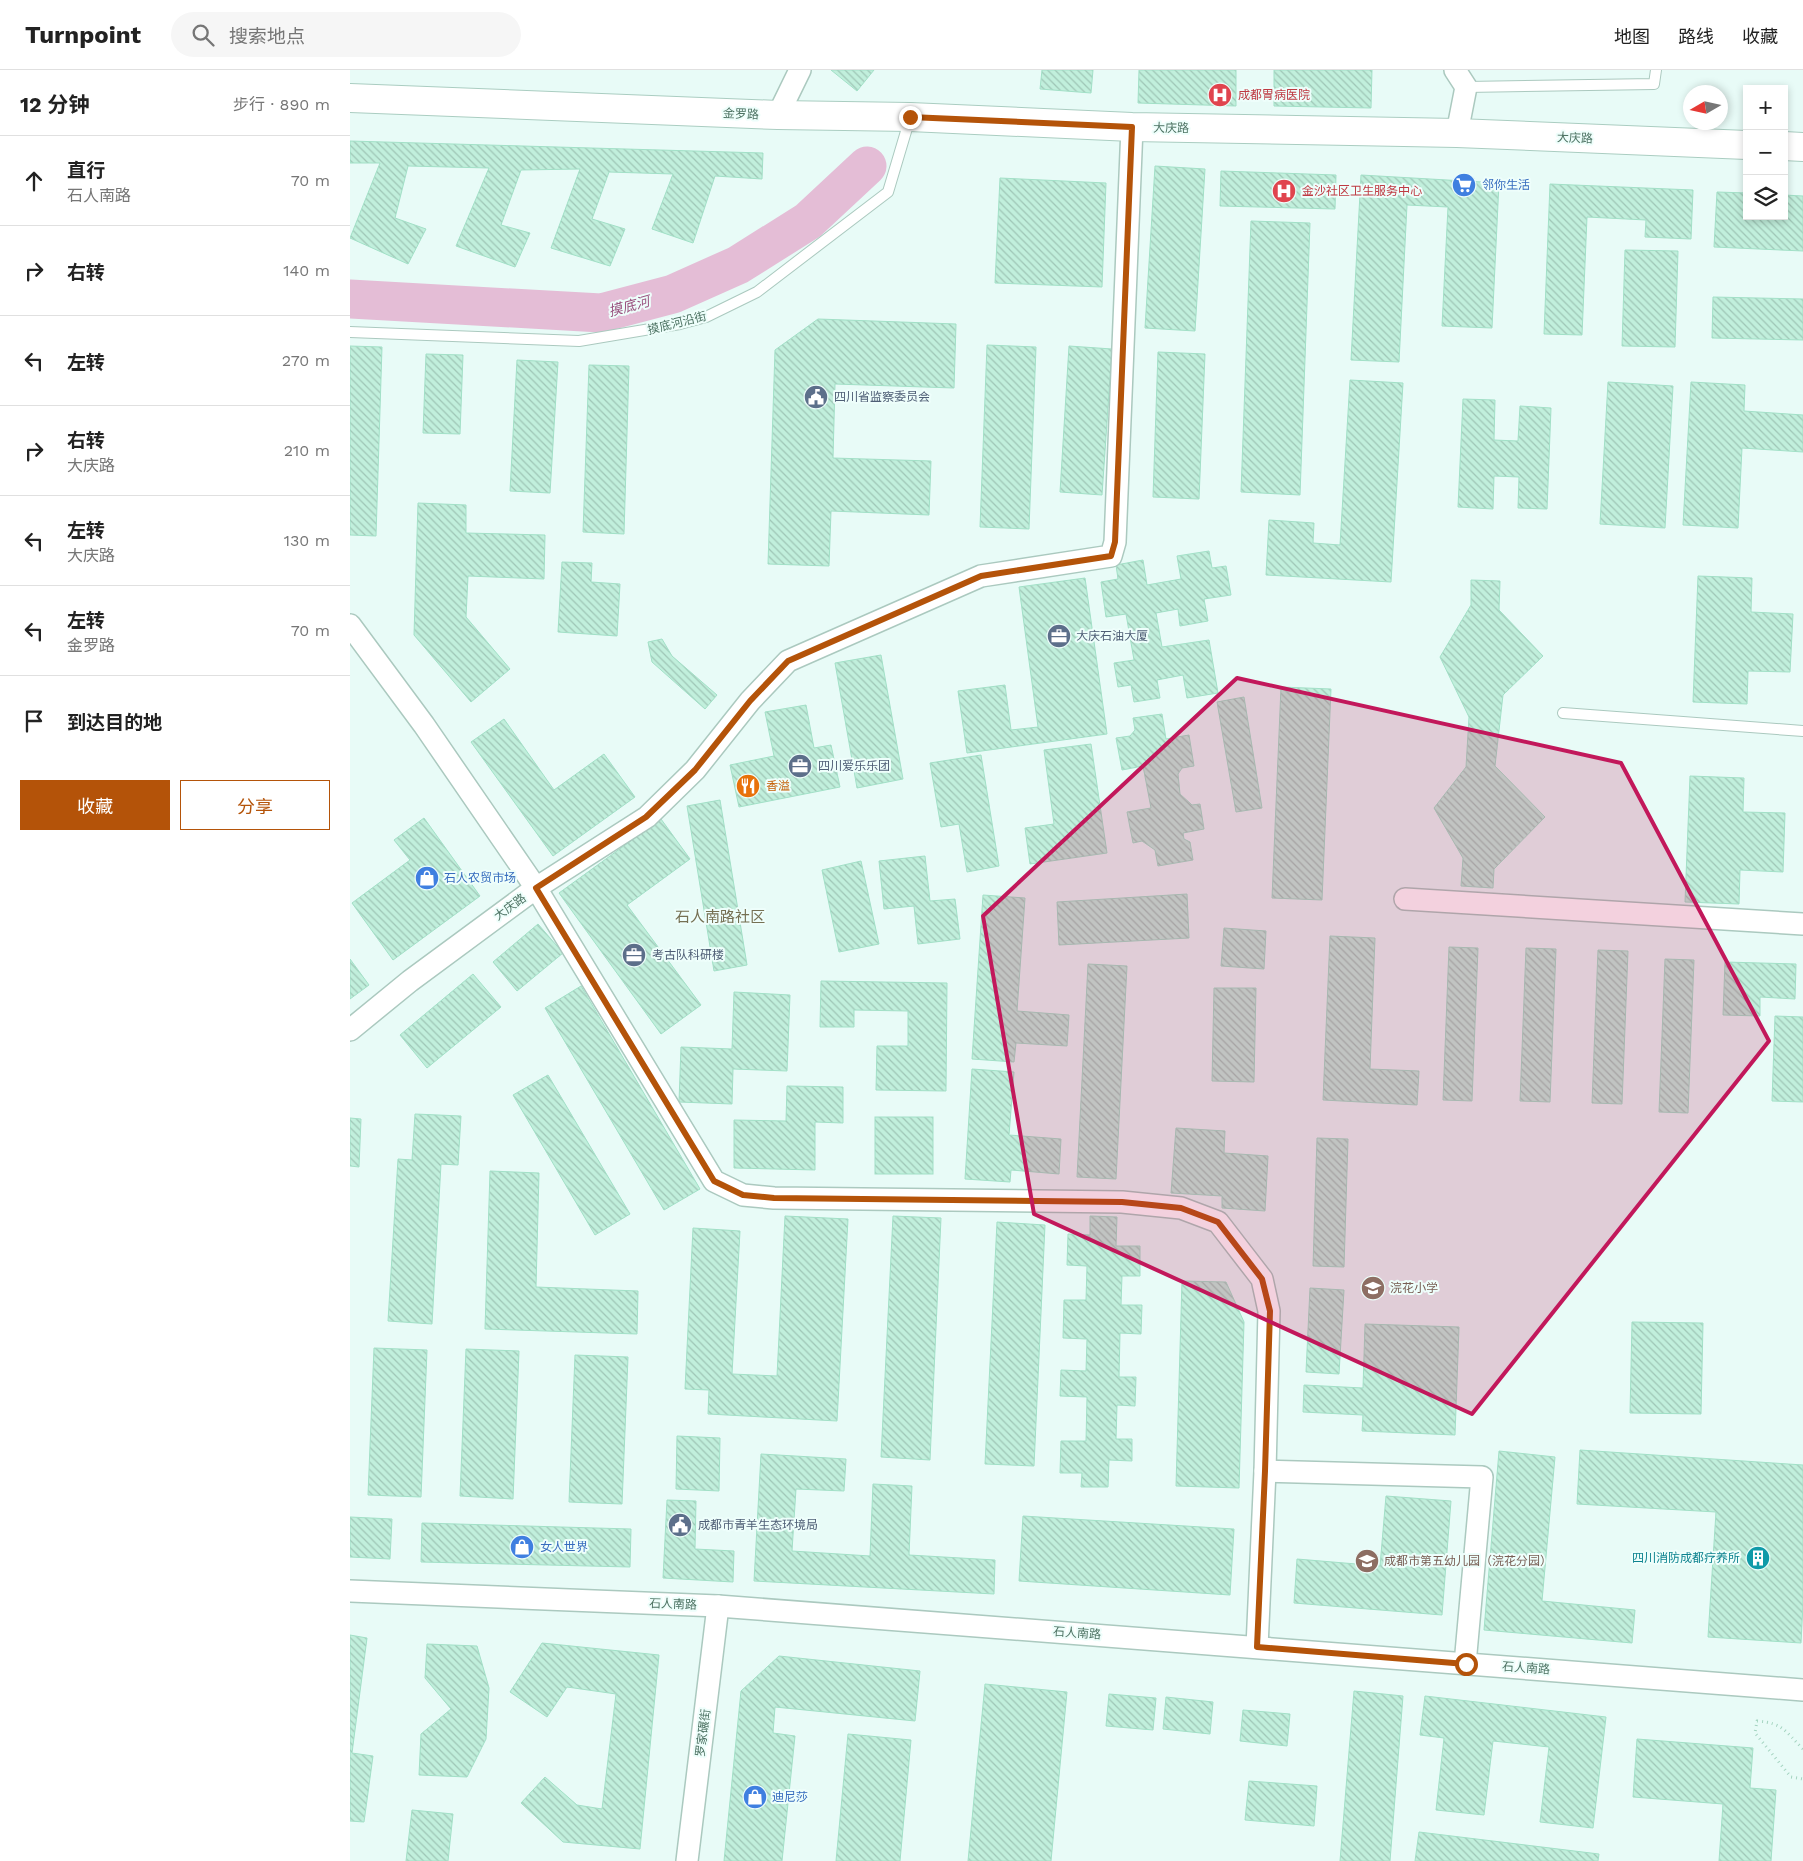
<!DOCTYPE html>
<html lang="zh">
<meta charset="utf-8">
<style>
body{margin:0;font-family:"Work Sans","Noto Sans SC",sans-serif;background:#f6f6f6;color:#222}
.controls{position:absolute;right:15px;top:15px;display:grid;overflow:hidden;border-radius:0px;box-shadow:0 2px 8px #0003}
.controls button{width:45px;height:45px;display:grid;place-items:center;padding:0;border:0;border-bottom:1px solid #e0e0e0;background:#fff;color:#222;font:25px sans-serif}
.compass{position:absolute;left:1333px;top:15px;width:45px;height:45px;border-radius:50%;background:#fff;box-shadow:0 2px 8px #0003;rotate:261deg}
.stop{position:absolute;width:15px;height:15px;margin:-11px;border:4px solid #b45309;border-radius:50%;background:#fff}
.stop.end{background:#b45309;border-color:#fff;box-shadow:0 1px 5px #0008}
.list{margin:0;padding:0;list-style:none}
h2{display:flex;justify-content:space-between;align-items:center;height:65px;margin:0;padding:0 20px;font-size:21px}
h2 small{font-size:16px;font-weight:400;color:#767676}
.list li{display:grid;grid-template-columns:32px 1fr auto;gap:15px;align-items:center;box-sizing:border-box;height:90px;padding:0 20px;border-top:1px solid #e0e0e0}
.list b{display:block;font-size:19px;white-space:nowrap}
.list p{margin:0;font-size:16px;white-space:nowrap;color:#767676}
.list em{font-size:16px;font-style:normal;color:#767676}
.actions{display:flex;gap:10px;padding:15px 20px}
.actions a{flex:1;padding:11px 0;border:1px solid #b45309;border-radius:0px;text-align:center;font-size:18px;color:#b45309}
.actions .main{background:#b45309;color:#fff}
.icon{flex:none;width:28px;height:28px;fill:none;stroke:currentColor;stroke-width:2;stroke-linecap:round;stroke-linejoin:round}
.map{position:relative;flex:none;width:1453px;height:1791px;overflow:hidden}
header{display:flex;align-items:center;gap:30px;box-sizing:border-box;height:70px;padding:0 25px;background:#fff;border-bottom:1px solid #e0e0e0}
header strong{font-size:24px}
nav{display:flex;gap:28px;margin-inline-start:auto;font-size:18px}
.search{width:350px;height:45px;background:#f6f6f6;display:flex;align-items:center;gap:12px;box-sizing:border-box;padding:0 18px;border-radius:28px;color:#767676;font-size:19px}
main{display:flex}
aside{flex:1;background:#fff}
.map>svg:first-child{display:block}
</style>
<header>
<strong>Turnpoint</strong>
<div class="search"><svg class="icon" aria-label="search" viewBox="0 0 24 24"><circle cx="10" cy="10" r="6"/><path d="M15 15l6 6"/></svg>搜索地点</div>
<nav><a>地图</a><a>路线</a><a>收藏</a></nav>
</header>
<main>
<aside>
<h2>12 分钟<small>步行 · 890 m</small></h2>
<ul class="list">
<li><svg class="icon" aria-label="ahead" viewBox="0 0 24 24"><path d="M12 20V5M6 11l6-6 6 6"/></svg><div><b>直行</b><p>石人南路</p></div><em>70 m</em></li>
<li><svg class="icon" aria-label="right" viewBox="0 0 24 24"><path d="M7 20v-9h11M14 6l5 5-5 5"/></svg><div><b>右转</b></div><em>140 m</em></li>
<li><svg class="icon" aria-label="left" viewBox="0 0 24 24"><path d="M17 20v-9H6M10 6l-5 5 5 5"/></svg><div><b>左转</b></div><em>270 m</em></li>
<li><svg class="icon" aria-label="right" viewBox="0 0 24 24"><path d="M7 20v-9h11M14 6l5 5-5 5"/></svg><div><b>右转</b><p>大庆路</p></div><em>210 m</em></li>
<li><svg class="icon" aria-label="left" viewBox="0 0 24 24"><path d="M17 20v-9H6M10 6l-5 5 5 5"/></svg><div><b>左转</b><p>大庆路</p></div><em>130 m</em></li>
<li><svg class="icon" aria-label="left" viewBox="0 0 24 24"><path d="M17 20v-9H6M10 6l-5 5 5 5"/></svg><div><b>左转</b><p>金罗路</p></div><em>70 m</em></li>
<li><svg class="icon" aria-label="arrive" viewBox="0 0 24 24"><path d="M6 21V4h12l-3 4 3 4H6"/></svg><div><b>到达目的地</b></div></li>
</ul>
<div class="actions"><a class="main">收藏</a><a>分享</a></div>
</aside>
<div class="map">
<svg width="1453" height="1791" viewBox="0 0 1453 1791">
<defs>
<pattern id="building-back-hatch" width="6" height="6" patternUnits="userSpaceOnUse" patternTransform="scale(1.25)"><rect width="6" height="6" fill="#c1efdc"/><path d="M-1 5l2 2M0 0l6 6M5-1l2 2" fill="none" stroke="#9fc6b6"/></pattern>
</defs>
<rect width="100%" height="100%" fill="#e8fbf7"/>
<g fill="none" stroke-linecap="round" stroke-linejoin="round">
<path stroke="#e4bdd6" stroke-width="39" d="M0,229L251,243L323,224L388,195L458,151L517,96"/>
</g>
<g fill="url(#building-back-hatch)" stroke="#a2e0c7">
<path d="M481,0H524L507,21Z"/>
<path d="M692,0H743L741,23L690,19Z"/>
<path d="M789,0H886V36L788,33Z"/>
<path d="M924,0H1022L1021,38L924,36Z"/>
<path d="M0,71L413,83L412,109L365,106L343,173L302,159L323,104L259,102L242,149L275,159L260,196L201,178L230,99L171,100L151,155L180,163L165,197L106,176L139,98L58,96L45,148L76,159L58,194L0,168L30,93H0Z"/>
<path d="M805,96L855,99L845,261L795,258Z"/>
<path d="M871,101L986,105L985,139L870,136Z"/>
<path d="M1011,105L1149,113L1142,258L1092,256L1098,137L1057,135L1049,292L1001,290Z"/>
<path d="M650,108L756,113L752,217L645,213Z"/>
<path d="M1200,114L1343,120L1341,169L1295,167L1296,150L1237,147L1232,265L1194,264Z"/>
<path d="M1367,122L1397,123V146H1434V125L1453,126V181L1364,177Z"/>
<path d="M901,151L960,153L950,425L891,422Z"/>
<path d="M1275,180L1328,181L1325,277L1272,276Z"/>
<path d="M1363,227L1453,229V270L1362,268Z"/>
<path d="M468,249L606,254L604,318L485,314L483,388L581,391L579,445L481,441L479,496L418,494L425,280Z"/>
<path d="M637,275L686,277L679,459L630,457Z"/>
<path d="M0,276L32,277L26,466L0,465Z"/>
<path d="M719,276L762,279L752,425L710,422Z"/>
<path d="M808,282L855,284L849,429L803,427Z"/>
<path d="M76,284L113,285L110,364L73,363Z"/>
<path d="M167,290L208,292L200,423L160,421Z"/>
<path d="M239,295L279,296L274,464L233,462Z"/>
<path d="M1000,310L1053,313L1041,512L916,505L919,450L964,453L963,473L990,475Z"/>
<path d="M1258,312L1323,316L1315,458L1250,454Z"/>
<path d="M1341,312L1395,315L1394,341L1453,345V382L1392,378L1388,458L1333,455Z"/>
<path d="M1113,329L1145,330L1144,370L1168,371L1170,336L1201,338L1197,439L1168,438L1169,407L1144,406L1143,439L1108,437Z"/>
<path d="M68,433L116,435V463L195,465L194,509L118,506L116,547L160,599L121,632L64,565Z"/>
<path d="M859,481L862,498L876,496L881,525L854,529L858,551L830,556L828,539L806,543L812,577L859,570L868,623L837,628L833,605L807,610L810,628L784,632L781,615L768,617L764,593L784,590L776,544L756,547L751,512L768,509L766,495L793,490L797,515L831,509L827,486Z"/>
<path d="M212,492L242,493L241,512L270,514L267,566L208,562Z"/>
<path d="M1348,506L1402,508L1401,542L1443,544L1440,602L1398,601L1397,634L1343,632Z"/>
<path d="M735,508L757,664L617,683L608,621L655,615L661,660L688,657L669,517Z"/>
<path d="M1121,510L1150,511L1149,540L1193,586L1153,625L1145,696L1195,747L1144,799L1143,818L1111,816L1113,788L1084,738L1116,697L1119,647L1090,587L1121,535Z"/>
<path d="M312,569L322,586L367,625L355,639L302,592L298,572Z"/>
<path d="M531,585L553,709L507,718L485,593Z"/>
<path d="M931,617L981,619L972,830L922,828Z"/>
<path d="M894,627L912,738L886,742L867,632Z"/>
<path d="M456,635L464,678L481,675L490,717L389,737L380,695L424,686L415,642Z"/>
<path d="M812,644L816,669L839,665L844,696L832,698L828,704L830,724L842,735L850,734L854,759L833,763L834,769L840,772L843,790L808,796L805,780L792,771L783,773L777,742L801,738L793,696L772,700L766,668L780,666L785,660L783,648Z"/>
<path d="M154,649L204,720L254,684L285,727L203,786L121,672Z"/>
<path d="M741,674L757,783L680,794L675,758L704,754L694,680Z"/>
<path d="M631,685L649,796L617,802L609,754L591,757L580,693Z"/>
<path d="M1340,706L1394,708L1393,742L1435,743L1433,802L1390,800L1389,834L1335,832Z"/>
<path d="M370,730L397,895L364,901L337,736Z"/>
<path d="M74,748L130,826L43,890L2,833L60,790L44,770Z"/>
<path d="M311,749L340,789L277,835L351,935L311,964L209,823Z"/>
<path d="M575,786L580,831L605,829L610,869L568,874L564,836L534,839L529,791Z"/>
<path d="M511,791L529,874L489,882L472,800Z"/>
<path d="M837,824L839,868L709,875L707,832Z"/>
<path d="M633,825L675,828L667,941L719,945L717,976L666,973L664,992L622,989Z"/>
<path d="M188,854L213,883L167,921L143,892Z"/>
<path d="M874,858L916,861L914,899L871,896Z"/>
<path d="M980,866L1025,868L1020,999L1069,1001L1067,1035L973,1030Z"/>
<path d="M1099,877L1128,878L1122,1031L1093,1030Z"/>
<path d="M1176,878L1206,879L1200,1032L1170,1031Z"/>
<path d="M1248,880L1278,881L1272,1034L1242,1033Z"/>
<path d="M0,889L19,915L0,929Z"/>
<path d="M1315,889L1344,890L1338,1043L1309,1042Z"/>
<path d="M1375,892L1446,894L1445,929L1410,927V946L1373,945Z"/>
<path d="M738,894L777,896L766,1109L727,1107Z"/>
<path d="M123,904L151,937L77,998L50,965Z"/>
<path d="M471,911L597,913L596,1021L526,1020L527,976H558V941L504,940V957H470Z"/>
<path d="M231,916L350,1119L314,1140L195,938Z"/>
<path d="M864,918H906L904,1012L862,1011Z"/>
<path d="M384,922L440,925L437,1001L383,999L382,1034L329,1032L331,977L382,979Z"/>
<path d="M1425,946L1453,947V1032L1422,1031Z"/>
<path d="M622,999L664,1002L659,1065L711,1069L709,1104L661,1100L660,1112L615,1109Z"/>
<path d="M198,1005L280,1144L245,1165L163,1025Z"/>
<path d="M437,1016L493,1017V1053L465,1052V1100L384,1098V1050L436,1051Z"/>
<path d="M65,1044L111,1046L108,1095L91,1094L82,1254L38,1251L48,1089L62,1090Z"/>
<rect x="525" y="1047" width="58" height="57"/>
<path d="M0,1048L11,1049L9,1097L0,1096Z"/>
<path d="M826,1058L875,1061L874,1083L918,1086L915,1141L872,1138V1126L821,1123Z"/>
<path d="M967,1068L998,1069L994,1197L963,1196Z"/>
<path d="M140,1101L189,1103L186,1217L288,1221L287,1264L135,1259Z"/>
<path d="M435,1146L498,1149L487,1351L358,1344L359,1320L335,1319L343,1158L390,1161L382,1304L427,1306Z"/>
<path d="M543,1146L591,1148L580,1390L531,1387Z"/>
<path d="M740,1146L767,1147L766,1176H790V1206H772L771,1235H792L791,1264L770,1263L769,1307H786L785,1336L767,1335L766,1369H782V1391L759,1390L758,1417H731L732,1403H710L711,1371H736L737,1327L710,1326L711,1300L736,1301L737,1269L713,1268L714,1230H736L737,1196L717,1195L718,1164L740,1165Z"/>
<path d="M647,1152L695,1155L684,1396L635,1394Z"/>
<path d="M832,1211L876,1212L894,1252L889,1418L826,1416Z"/>
<path d="M960,1218L994,1220L989,1304L956,1302Z"/>
<path d="M1282,1252L1353,1253L1351,1344L1280,1343Z"/>
<path d="M1015,1254L1109,1257L1105,1365L1012,1361L1013,1345L953,1342L954,1315L1013,1318Z"/>
<path d="M24,1278L77,1280L71,1427L18,1425Z"/>
<path d="M116,1279L169,1281L163,1429L110,1426Z"/>
<path d="M225,1285L278,1287L272,1434L219,1432Z"/>
<path d="M327,1366L370,1368L369,1421L326,1419Z"/>
<path d="M1230,1380L1453,1395V1534L1451,1573L1358,1567L1366,1442L1227,1434Z"/>
<path d="M1149,1381L1205,1387L1192,1531L1285,1540L1282,1573L1134,1560Z"/>
<path d="M411,1384L496,1389L494,1421L446,1419L442,1481L520,1486L523,1414L562,1416L559,1485L645,1490L644,1524L404,1511Z"/>
<path d="M1036,1426L1101,1431L1092,1545L944,1533L947,1489L1030,1496Z"/>
<path d="M317,1430L346,1431L345,1479L384,1481L383,1512L313,1508Z"/>
<path d="M673,1446L884,1459L880,1525L669,1511Z"/>
<path d="M0,1447L42,1449L40,1489L0,1487Z"/>
<path d="M72,1453L281,1459L280,1497L71,1492Z"/>
<path d="M0,1565L17,1568L2,1683L23,1686L14,1752L0,1751Z"/>
<path d="M192,1573L309,1585L290,1779L213,1772L171,1733L195,1707L227,1735L252,1739L266,1624L217,1617L197,1647L160,1622Z"/>
<path d="M77,1574L127,1576L139,1618L136,1669L117,1707L69,1705L71,1664L101,1639L75,1608Z"/>
<path d="M429,1586L570,1601L565,1651L425,1637L423,1663L445,1666L432,1791H374L391,1621Z"/>
<path d="M635,1614L717,1622L701,1791H618Z"/>
<path d="M1004,1621L1053,1626L1040,1791H990Z"/>
<path d="M759,1624L806,1628L803,1660L756,1656Z"/>
<path d="M1075,1626L1256,1647L1243,1758L1190,1752L1199,1677L1143,1671L1134,1745L1086,1740L1094,1668L1070,1665Z"/>
<path d="M816,1627L863,1632L860,1664L813,1659Z"/>
<path d="M893,1640L940,1644L937,1676L890,1671Z"/>
<path d="M498,1664L561,1670L550,1791H486Z"/>
<path d="M1287,1669L1403,1678L1400,1718L1426,1720L1421,1791H1369L1373,1734L1283,1727Z"/>
<path d="M899,1711L967,1716L964,1756L895,1750Z"/>
<path d="M62,1740L103,1744L98,1791H56Z"/>
<path d="M1069,1762L1249,1784L1248,1791H1065Z"/>
</g>
<g fill="none" stroke-linecap="round" stroke-linejoin="round">
<g stroke="#abc9bf" stroke-width="12">
<g id="lane">
<path d="M1116,17L1304,14L1306,0"/>
<path d="M0,262L229,271L330,254L356,247L407,222L538,122L560,48"/>
<path d="M1213,643L1453,661"/>
</g>
</g>
<g stroke="#abc9bf" stroke-width="24">
<g id="street">
<path d="M1105,0L1116,17L1107,63"/>
<path d="M428,45L450,0"/>
<path d="M0,555L74,655L186,818L364,1111L393,1125L424,1128L772,1132L831,1138L868,1152L912,1209L919,1241L915,1401L907,1577"/>
<path d="M1055,829L1453,854"/>
<path d="M0,960L60,911L186,818L297,747L345,700L400,631L438,591L631,506L761,486L765,472L782,57"/>
<path d="M915,1401L1132,1407L1115,1594"/>
<path d="M0,1521L368,1536L1453,1620"/>
<path d="M337,1791L368,1536"/>
</g>
</g>
<g stroke="#aacdc1" stroke-width="30">
<g id="secondary">
<path d="M0,28L428,45L560,47L782,57L1107,63L1397,75"/>
<path d="M1434,76L1453,77"/>
</g>
</g>
<path stroke="#a4d4c0" stroke-width="3" stroke-dasharray="1 4" stroke-linecap="butt" d="M1453,1679C1435,1661 1433,1653 1407,1651L1405,1663L1441,1707L1453,1709"/>
<use href="#lane" stroke="#fff" stroke-width="10"/>
<use href="#street" stroke="#fff" stroke-width="21"/>
<use href="#secondary" stroke="#fff" stroke-width="28"/>
</g>
<g fill="none" stroke-linecap="round" stroke-linejoin="round">
<path stroke="#b45309" stroke-width="6" d="M560,47L782,57L765,472L761,486L631,506L438,591L400,631L345,700L296,747L186,818L364,1111L393,1125L424,1128L772,1132L831,1138L868,1152L912,1209L920,1241L915,1401L907,1577L1116,1594"/>
</g>
<path fill="#c2185b" fill-opacity="0.2" stroke="#c2185b" stroke-width="4" stroke-linejoin="round" d="M887,608L1271,693L1419,971L1122,1344L684,1144L633,846Z"/>
<defs>
<g id="hospital-disc" transform="scale(1.25)"><circle r="9.5" fill="#e0444e" stroke="#eefefb"/><path d="M-5-5h3v3.5h4V-5h3V5h-3V1.5h-4V5h-3Z" fill="#fff"/></g>
<g id="supermarket-disc" transform="scale(1.25)"><circle r="9.5" fill="#3f7fe0" stroke="#eefefb"/><path d="M-6-5.5h2.5l.6 2H6L4.5 2H-2.5L-4.4-4H-6ZM-1.5 3.2a1.3 1.3 0 1 0 .1 0ZM3 3.2a1.3 1.3 0 1 0 .1 0Z" fill="#fff"/></g>
<g id="civic-disc" transform="scale(1.25)"><circle r="9.5" fill="#5c6f8a" stroke="#eefefb"/><path d="M-.6-6.5H3V-4.5H.6V-3L4-1V1h2V6H-6V1h2V-1L-.6-3ZM-1.2 2.5V6h2.4V2.5Z" fill="#fff"/></g>
<g id="office-disc" transform="scale(1.25)"><circle r="9.5" fill="#5c6f8a" stroke="#eefefb"/><path d="M-6-3h4V-5.5h4V-3h4V5H-6ZM-1-4.5V-3h2v-1.5ZM-6 0V1H6V0Z" fill="#fff"/></g>
<g id="restaurant-disc" transform="scale(1.25)"><circle r="9.5" fill="#e8710a" stroke="#eefefb"/><path d="M-5-6h1v4h1v-4h1v4h1v-4h1v5L-1.5 .5V6h-2V.5L-5-1ZM5-6V6H3V1.5H1.5Q1.5-4 5-6Z" fill="#fff"/></g>
<g id="shop-disc" transform="scale(1.25)"><circle r="9.5" fill="#3f7fe0" stroke="#eefefb"/><path d="M-5-2.5h2.3a2.7 3.5 0 0 1 5.4 0H5L5.5 6h-11ZM-1.5-2.5h3a1.5 2.3 0 0 0-3 0Z" fill="#fff"/></g>
<g id="school-disc" transform="scale(1.25)"><circle r="9.5" fill="#8d6e63" stroke="#eefefb"/><path d="M0-5L7-2L0 1L-7-2ZM-4 1L0 2.5L4 1V4Q0 6-4 4Z" fill="#fff"/></g>
<g id="building-disc" transform="scale(1.25)"><circle r="9.5" fill="#0f9aa8" stroke="#eefefb"/><path d="M-4-6H4V6H1V3H-1V6H-4ZM-2.5-4.3h1.7v1.8h-1.7ZM.8-4.3h1.7v1.8H.8ZM-2.5-1h1.7V.8h-1.7ZM.8-1h1.7V.8H.8Z" fill="#fff"/></g>
</defs>
<g fill-rule="evenodd">
<use href="#hospital-disc" x="870" y="25"/>
<use href="#supermarket-disc" x="1114" y="115"/>
<use href="#hospital-disc" x="934" y="121"/>
<use href="#civic-disc" x="466" y="327"/>
<use href="#office-disc" x="709" y="566"/>
<use href="#office-disc" x="450" y="696"/>
<use href="#restaurant-disc" x="398" y="716"/>
<use href="#shop-disc" x="77" y="808"/>
<use href="#office-disc" x="284" y="885"/>
<use href="#school-disc" x="1023" y="1218"/>
<use href="#civic-disc" x="330" y="1455"/>
<use href="#shop-disc" x="172" y="1477"/>
<use href="#building-disc" x="1408" y="1488"/>
<use href="#school-disc" x="1017" y="1491"/>
<use href="#shop-disc" x="405" y="1727"/>
</g>
<g text-anchor="middle" stroke-width="4" stroke-linejoin="round" paint-order="stroke">
<g font-size="12" fill="#be3a42" stroke="#eefefb" text-anchor="start">
<text x="888" y="29">成都胃病医院</text>
<text x="952" y="125">金沙社区卫生服务中心</text>
</g>
<g font-size="12" fill="#4d7363" stroke="#eefefb">
<text transform="translate(391 44) rotate(2)" y="4">金罗路</text>
<text transform="translate(821 58) rotate(1)" y="4">大庆路</text>
<text transform="translate(1225 68) rotate(2)" y="4">大庆路</text>
<text transform="translate(327 253) rotate(-14)" y="4">摸底河沿街</text>
<text transform="translate(160 837) rotate(-36)" y="4">大庆路</text>
<text transform="translate(323 1534) rotate(2)" y="4">石人南路</text>
<text transform="translate(727 1563) rotate(4)" y="4">石人南路</text>
<text transform="translate(1176 1598) rotate(4)" y="4">石人南路</text>
<text transform="translate(353 1663) rotate(-83)" y="4">罗家碾街</text>
</g>
<g font-size="12" fill="#366cbe" stroke="#eefefb" text-anchor="start">
<text x="1132" y="119">邻你生活</text>
<text x="94" y="812">石人农贸市场</text>
<text x="190" y="1481">女人世界</text>
<text x="422" y="1731">迪尼莎</text>
</g>
<g font-size="12" fill="#4e5e75" stroke="#eefefb" text-anchor="start">
<text x="484" y="331">四川省监察委员会</text>
<text x="726" y="570">大庆石油大厦</text>
<text x="468" y="700">四川爱乐乐团</text>
<text x="302" y="889">考古队科研楼</text>
<text x="348" y="1459">成都市青羊生态环境局</text>
</g>
<g font-size="12" fill="#c56008" stroke="#eefefb" text-anchor="start">
<text x="416" y="720">香溢</text>
</g>
<g font-size="12" fill="#785e54" stroke="#eefefb" text-anchor="start">
<text x="1040" y="1222">浣花小学</text>
<text x="1034" y="1495">成都市第五幼儿园（浣花分园）</text>
</g>
<g font-size="12" fill="#0d838f" stroke="#eefefb" text-anchor="end">
<text x="1390" y="1492">四川消防成都疗养所</text>
</g>
<g font-size="14" font-style="italic" fill="#9a527f" stroke="#eefefb">
<text transform="translate(279 236) rotate(-15)" y="5">摸底河</text>
</g>
<g font-size="15" fill="#757053" stroke="#eefefb">
<text x="370" y="852">石人南路社区</text>
</g>
</g>
</svg>
<div class="controls">
<button>+</button>
<button>−</button>
<button><svg class="icon" aria-label="layers" viewBox="0 0 24 24"><path d="M12 4l9 5-9 5-9-5zM3 14l9 5 9-5"/></svg></button>
</div>
<svg class="compass" viewBox="-18 -18 36 36"><path d="M0-13l5 13h-10z" fill="#e53935"/><path d="M0 13l5-13h-10z" fill="#767676"/></svg>
<div class="stop" style="left:1116px;top:1594px"></div>
<div class="stop end" style="left:560px;top:47px"></div>
</div>
</main>
